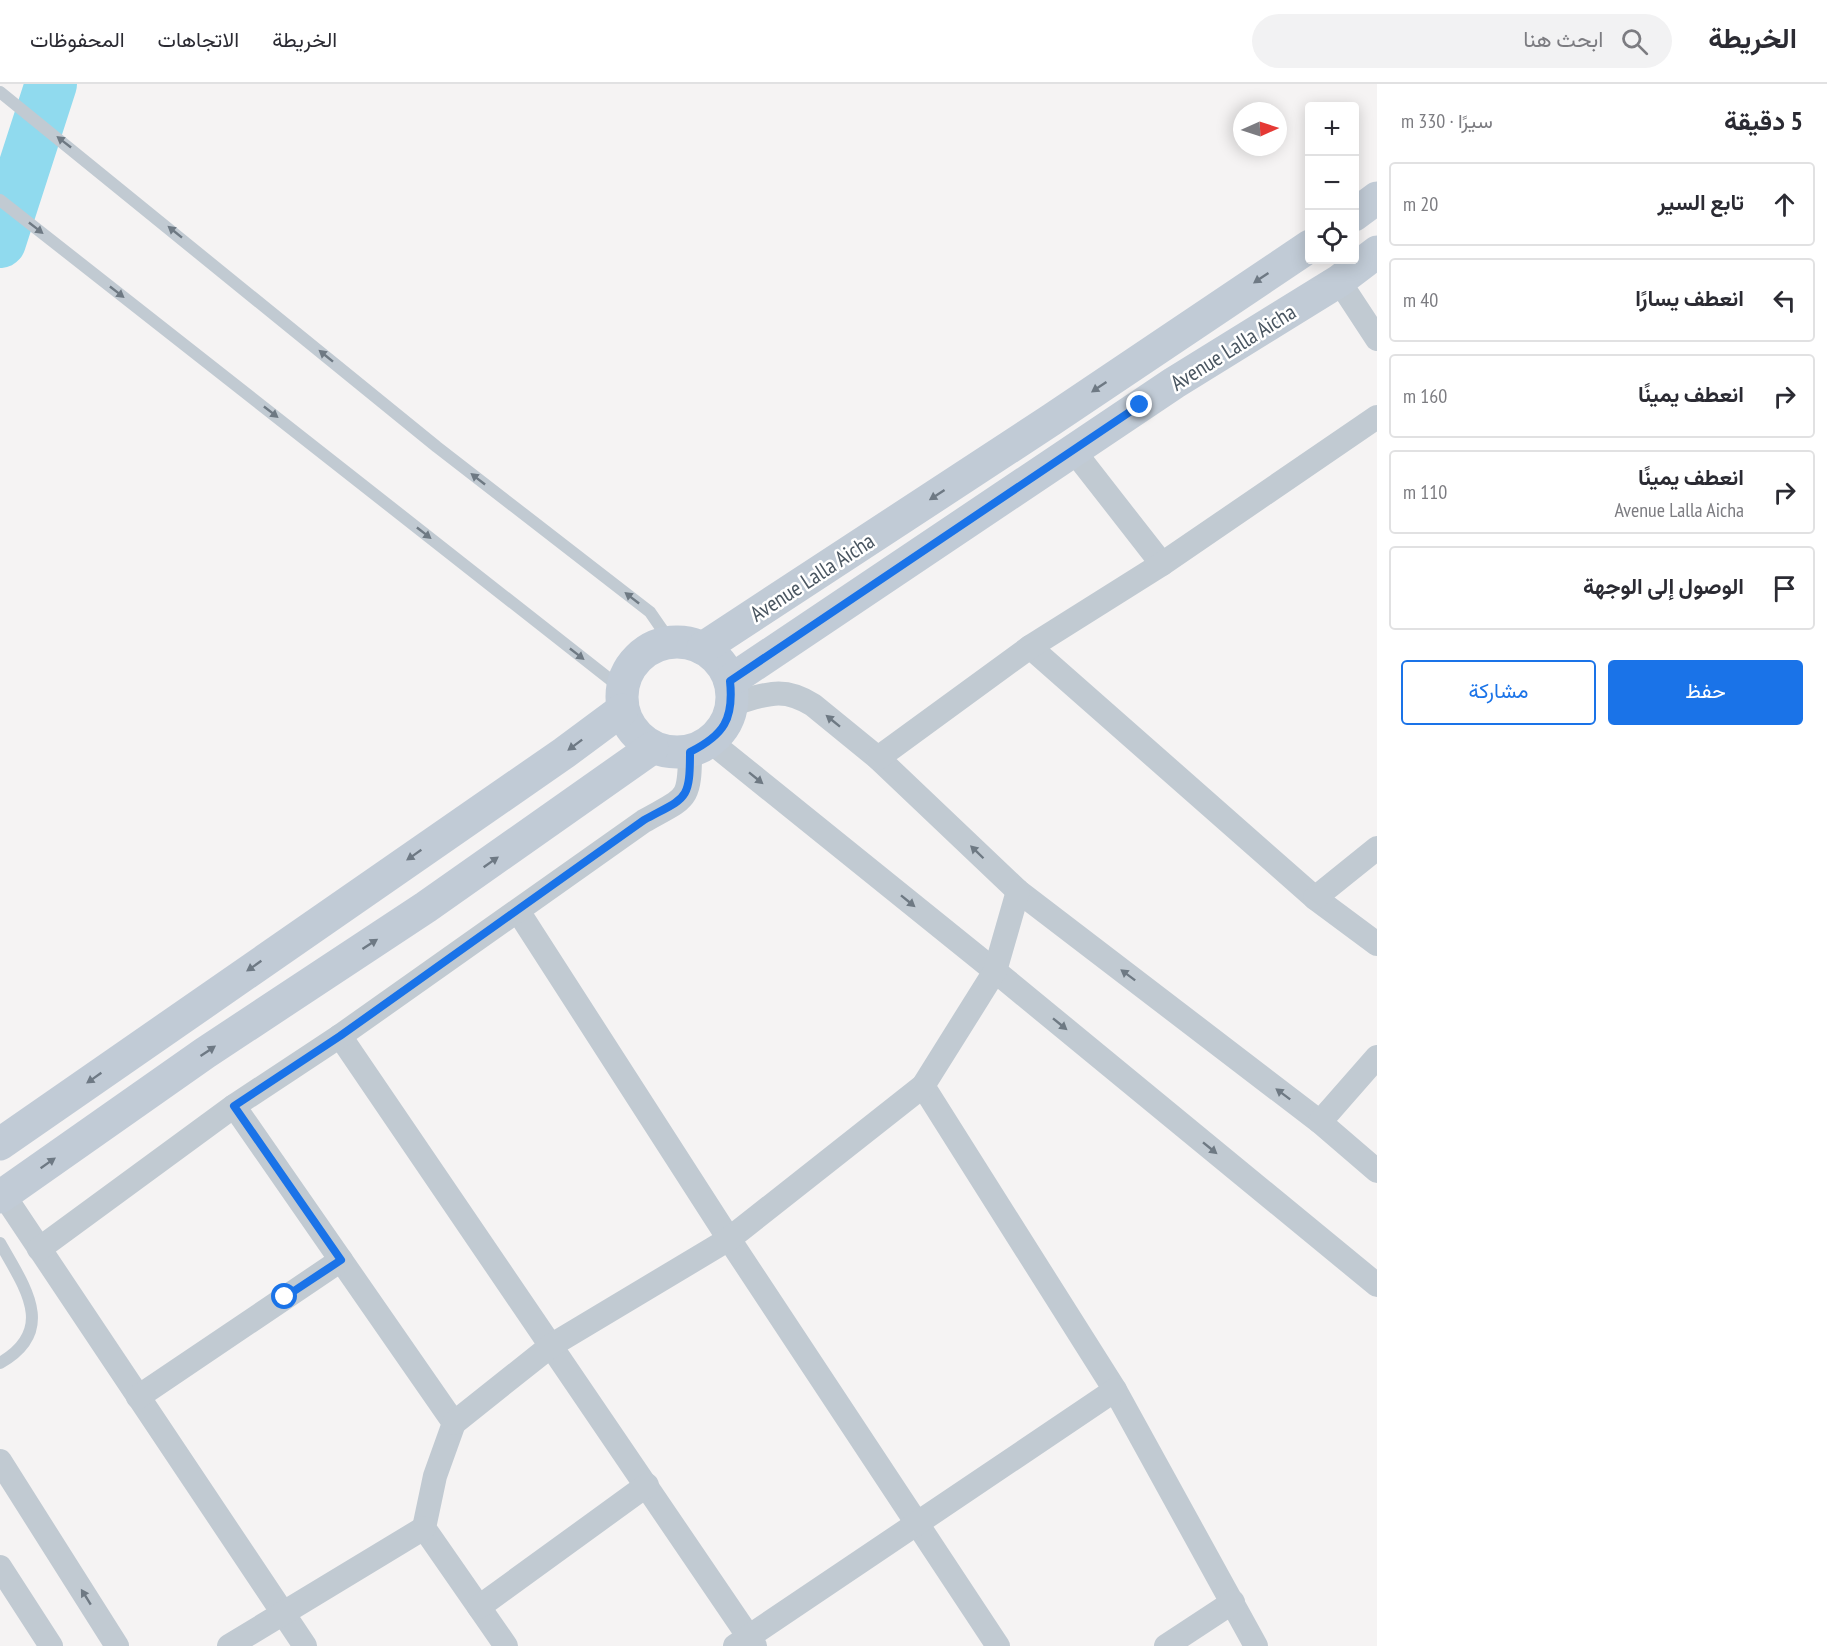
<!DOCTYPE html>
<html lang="ar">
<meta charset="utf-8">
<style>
body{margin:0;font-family:"PT Sans Narrow",Vazirmatn,sans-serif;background:#f2f2f3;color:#2b2b33;direction:rtl}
.controls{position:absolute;right:18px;top:18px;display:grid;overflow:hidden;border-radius:6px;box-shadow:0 3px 15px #0003}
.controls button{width:54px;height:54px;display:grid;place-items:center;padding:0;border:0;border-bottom:2px solid #e1e1e2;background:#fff;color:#2b2b33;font:30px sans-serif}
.compass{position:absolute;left:1233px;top:18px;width:54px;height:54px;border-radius:50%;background:#fff;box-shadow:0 3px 15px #0003;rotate:87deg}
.stop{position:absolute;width:18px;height:18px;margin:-14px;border:4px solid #1a73e8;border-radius:50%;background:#fff}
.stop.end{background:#1a73e8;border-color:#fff;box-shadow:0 2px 6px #0008}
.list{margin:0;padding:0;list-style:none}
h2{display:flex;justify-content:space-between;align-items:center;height:78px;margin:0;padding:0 24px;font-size:26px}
h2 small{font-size:20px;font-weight:400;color:#7c7c81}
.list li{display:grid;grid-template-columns:39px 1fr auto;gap:18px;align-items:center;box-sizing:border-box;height:84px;margin:0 12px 12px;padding:0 12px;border:2px solid #e1e1e2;border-radius:6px}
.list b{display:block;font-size:22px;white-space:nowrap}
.list p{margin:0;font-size:20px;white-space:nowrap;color:#7c7c81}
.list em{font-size:20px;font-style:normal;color:#7c7c81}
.actions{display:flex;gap:12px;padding:18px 24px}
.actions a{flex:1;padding:14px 0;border:2px solid #1a73e8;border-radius:6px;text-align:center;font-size:21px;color:#1a73e8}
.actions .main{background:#1a73e8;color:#fff}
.icon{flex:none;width:33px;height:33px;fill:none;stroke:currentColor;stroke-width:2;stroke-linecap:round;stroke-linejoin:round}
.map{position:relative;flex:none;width:1377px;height:1562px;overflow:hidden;direction:ltr}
header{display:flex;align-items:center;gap:36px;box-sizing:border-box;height:84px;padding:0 30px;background:#fff;border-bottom:2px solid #e1e1e2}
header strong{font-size:28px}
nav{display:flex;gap:33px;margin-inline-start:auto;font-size:21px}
.search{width:420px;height:54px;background:#f2f2f3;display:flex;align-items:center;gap:15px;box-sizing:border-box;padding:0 21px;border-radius:33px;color:#7c7c81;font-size:22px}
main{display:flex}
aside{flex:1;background:#fff}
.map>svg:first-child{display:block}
</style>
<header>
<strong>الخريطة</strong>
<div class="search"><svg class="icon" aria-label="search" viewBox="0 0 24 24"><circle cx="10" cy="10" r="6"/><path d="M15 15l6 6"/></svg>ابحث هنا</div>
<nav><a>الخريطة</a><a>الاتجاهات</a><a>المحفوظات</a></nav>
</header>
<main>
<aside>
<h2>5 دقيقة<small>سيرًا · 330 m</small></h2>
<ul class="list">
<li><svg class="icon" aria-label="ahead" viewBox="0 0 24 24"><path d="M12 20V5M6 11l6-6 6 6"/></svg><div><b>تابع السير</b></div><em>20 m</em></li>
<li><svg class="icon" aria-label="left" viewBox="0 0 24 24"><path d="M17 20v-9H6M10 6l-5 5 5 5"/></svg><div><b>انعطف يسارًا</b></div><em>40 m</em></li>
<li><svg class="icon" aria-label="right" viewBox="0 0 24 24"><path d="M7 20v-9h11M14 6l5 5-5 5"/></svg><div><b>انعطف يمينًا</b></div><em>160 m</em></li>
<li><svg class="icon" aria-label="right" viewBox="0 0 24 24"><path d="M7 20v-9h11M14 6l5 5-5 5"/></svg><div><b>انعطف يمينًا</b><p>Avenue Lalla Aicha</p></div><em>110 m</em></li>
<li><svg class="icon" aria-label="arrive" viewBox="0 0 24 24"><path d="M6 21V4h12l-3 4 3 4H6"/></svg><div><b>الوصول إلى الوجهة</b></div></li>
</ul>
<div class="actions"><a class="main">حفظ</a><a>مشاركة</a></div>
</aside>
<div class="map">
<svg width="1377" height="1562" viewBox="0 0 1377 1562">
<rect width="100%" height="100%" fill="#f5f3f3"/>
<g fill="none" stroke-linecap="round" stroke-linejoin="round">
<path stroke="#90daee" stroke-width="52" d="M0,158L51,0"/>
<g stroke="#c1cad2" stroke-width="12">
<path d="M0,8L437,363L650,528L670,557"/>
<path d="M0,116L621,604"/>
<path d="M0,1159C24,1202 58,1246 0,1279"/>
</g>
<g stroke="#c1cad2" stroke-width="24">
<path d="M1339,197L1377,255"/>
<path d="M1073,366L1162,480"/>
<path d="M1030,563L1315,814L1377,860"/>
<path d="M732,620C765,611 782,601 813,621L878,674L1018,807L1320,1038L1377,1087"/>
<path d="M711,658L995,887L1377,1201"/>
<path d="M878,674L1030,563L1162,480L1377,333"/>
<path d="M1315,814L1377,764"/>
<path d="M518,827L729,1155L998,1562"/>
<path d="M340,952L755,1562"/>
<path d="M923,1002L1115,1306L1256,1562"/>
<path d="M234,1022L454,1339L435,1392L424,1444L506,1562"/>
<path d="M1320,1038L1377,973"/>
<path d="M3,1110L305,1562"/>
<path d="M39,1165L234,1022L340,952L644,737C686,713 690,718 690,668"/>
<path d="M138,1313L341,1176"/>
<path d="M454,1339L552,1261L729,1155L923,1002L995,887L1018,807"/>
<path d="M0,1377L117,1562"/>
<path d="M0,1483L51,1562"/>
<path d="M479,1523L647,1401"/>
<path d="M229,1562L424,1444"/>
<path d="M735,1562L1115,1306"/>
<path d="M1166,1562L1233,1518"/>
</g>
<g stroke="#c1cbd6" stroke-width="33">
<path d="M1354,131L1377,114"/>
<circle cx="677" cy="613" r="55"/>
<path d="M703,564L1051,336L1310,162"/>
<path d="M730,597L1174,299L1339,197L1377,168"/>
<path d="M0,1060L564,669L622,626"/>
<path d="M0,1113L205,969L426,823L652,664"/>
</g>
</g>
<defs><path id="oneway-solid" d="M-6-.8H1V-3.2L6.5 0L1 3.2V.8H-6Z" transform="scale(1.5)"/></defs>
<g fill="#6e7983">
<use href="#oneway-solid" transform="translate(64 58) rotate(-142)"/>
<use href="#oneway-solid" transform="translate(36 144) rotate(38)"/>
<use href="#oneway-solid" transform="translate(175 148) rotate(-141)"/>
<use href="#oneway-solid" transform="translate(117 208) rotate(38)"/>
<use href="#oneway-solid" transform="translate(326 272) rotate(-141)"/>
<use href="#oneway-solid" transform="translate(271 328) rotate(38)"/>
<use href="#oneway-solid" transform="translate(478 395) rotate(-142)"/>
<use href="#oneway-solid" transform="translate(424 449) rotate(38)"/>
<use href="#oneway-solid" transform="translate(632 514) rotate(-142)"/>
<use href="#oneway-solid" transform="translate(577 570) rotate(38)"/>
<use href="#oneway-solid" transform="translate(833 637) rotate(-141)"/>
<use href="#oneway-solid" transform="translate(756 694) rotate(39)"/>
<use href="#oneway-solid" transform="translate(977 768) rotate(-136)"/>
<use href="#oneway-solid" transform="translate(908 817) rotate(39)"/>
<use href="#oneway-solid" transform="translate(1128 891) rotate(-143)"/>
<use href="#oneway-solid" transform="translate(1060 940) rotate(39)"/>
<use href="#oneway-solid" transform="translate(1283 1010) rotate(-143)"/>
<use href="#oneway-solid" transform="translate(1210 1064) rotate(39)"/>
<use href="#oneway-solid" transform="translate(86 1513) rotate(-122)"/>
</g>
<g fill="#6e7984">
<use href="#oneway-solid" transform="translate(1261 194) rotate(146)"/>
<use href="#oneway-solid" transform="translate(1099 303) rotate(146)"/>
<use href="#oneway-solid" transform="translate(937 411) rotate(147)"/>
<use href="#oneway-solid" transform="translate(575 661) rotate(143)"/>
<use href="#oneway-solid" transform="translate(414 771) rotate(145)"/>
<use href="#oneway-solid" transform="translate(491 778) rotate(-35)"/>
<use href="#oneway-solid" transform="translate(370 860) rotate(-33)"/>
<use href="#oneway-solid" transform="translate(254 882) rotate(145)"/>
<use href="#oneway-solid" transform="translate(208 967) rotate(-34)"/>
<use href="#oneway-solid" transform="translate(94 994) rotate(145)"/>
<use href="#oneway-solid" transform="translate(48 1079) rotate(-35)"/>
</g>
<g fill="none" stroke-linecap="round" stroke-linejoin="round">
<path stroke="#1a73e8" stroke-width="8" d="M285,1213L341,1176L234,1022L340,952L644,736C686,713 690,718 690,668C724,651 734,635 730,597L1140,321"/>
</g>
<g text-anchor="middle" stroke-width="5" stroke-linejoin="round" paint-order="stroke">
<g font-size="22" fill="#4a5661" stroke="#fff">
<text transform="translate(1233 263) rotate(-32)" y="8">Avenue Lalla Aicha</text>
<text transform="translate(812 493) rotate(-33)" y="8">Avenue Lalla Aicha</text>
</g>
</g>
</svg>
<div class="controls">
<button>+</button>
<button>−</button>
<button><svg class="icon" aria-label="locate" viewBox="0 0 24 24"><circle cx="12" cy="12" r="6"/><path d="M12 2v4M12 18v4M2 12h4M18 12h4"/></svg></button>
</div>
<svg class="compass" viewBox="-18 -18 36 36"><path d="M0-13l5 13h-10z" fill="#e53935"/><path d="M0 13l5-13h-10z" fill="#7c7c81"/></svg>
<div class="stop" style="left:285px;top:1213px"></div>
<div class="stop end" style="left:1140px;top:321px"></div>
</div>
</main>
